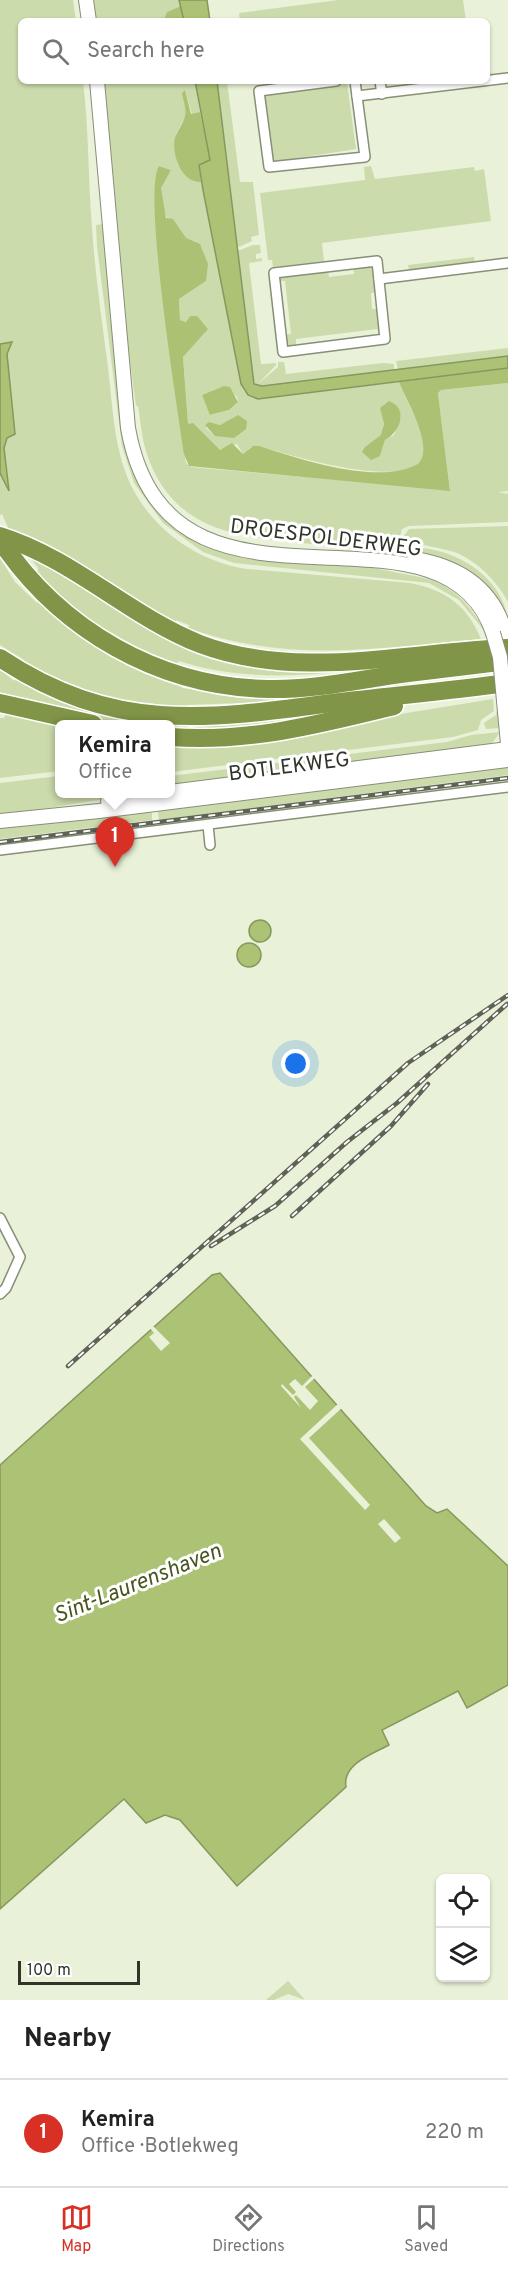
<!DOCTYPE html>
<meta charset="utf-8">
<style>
body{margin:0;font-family:Overpass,sans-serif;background:#f2f2f2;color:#222}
.controls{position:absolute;right:18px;bottom:18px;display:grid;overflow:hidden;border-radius:9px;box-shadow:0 2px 4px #0004}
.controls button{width:54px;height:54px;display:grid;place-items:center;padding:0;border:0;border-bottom:2px solid #e0e0e0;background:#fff;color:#222;font:30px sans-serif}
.scale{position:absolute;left:18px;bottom:15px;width:122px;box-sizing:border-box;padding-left:6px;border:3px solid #30342a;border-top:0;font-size:16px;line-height:21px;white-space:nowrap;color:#30342a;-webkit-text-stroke:4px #fff;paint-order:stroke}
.you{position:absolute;left:296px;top:1064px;width:21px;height:21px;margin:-15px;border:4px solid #fff;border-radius:50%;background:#1a73e8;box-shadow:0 0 0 9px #1a73e833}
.badge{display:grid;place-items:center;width:39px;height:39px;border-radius:50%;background:#d93025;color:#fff;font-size:20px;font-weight:700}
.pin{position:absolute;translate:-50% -50px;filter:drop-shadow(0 2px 3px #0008)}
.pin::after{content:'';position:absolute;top:32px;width:21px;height:18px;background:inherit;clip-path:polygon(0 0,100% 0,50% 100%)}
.popup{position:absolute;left:55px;top:720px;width:120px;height:78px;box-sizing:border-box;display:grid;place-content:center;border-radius:9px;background:#fff;filter:drop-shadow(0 2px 4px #0005);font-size:20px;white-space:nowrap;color:#767676}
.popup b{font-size:22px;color:#222}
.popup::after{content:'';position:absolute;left:50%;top:100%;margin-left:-12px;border:12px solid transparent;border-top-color:#fff}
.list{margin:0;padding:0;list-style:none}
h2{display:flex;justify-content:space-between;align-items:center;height:78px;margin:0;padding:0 24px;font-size:26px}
h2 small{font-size:20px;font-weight:400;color:#767676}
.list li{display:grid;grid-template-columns:39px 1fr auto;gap:18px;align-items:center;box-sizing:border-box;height:108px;padding:0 24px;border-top:2px solid #e0e0e0}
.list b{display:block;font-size:22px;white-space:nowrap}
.list p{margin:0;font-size:20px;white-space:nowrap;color:#767676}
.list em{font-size:20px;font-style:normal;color:#767676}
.icon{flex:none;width:33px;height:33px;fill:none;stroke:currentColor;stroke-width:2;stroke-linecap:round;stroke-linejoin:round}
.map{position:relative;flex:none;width:508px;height:2000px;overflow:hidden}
.search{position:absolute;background:#fff;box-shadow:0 2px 4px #0004;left:18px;right:18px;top:18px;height:66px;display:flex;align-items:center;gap:15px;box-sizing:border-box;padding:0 21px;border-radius:9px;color:#767676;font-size:22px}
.sheet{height:186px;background:#fff}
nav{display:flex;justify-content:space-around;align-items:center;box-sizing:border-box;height:84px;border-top:2px solid #e0e0e0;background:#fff;font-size:16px;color:#767676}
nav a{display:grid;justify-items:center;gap:3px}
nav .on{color:#d93025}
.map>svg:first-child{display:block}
</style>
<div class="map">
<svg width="508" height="2000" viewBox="0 0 508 2000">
<rect width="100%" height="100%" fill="#e9f2d8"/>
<g fill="#ccdbac" fill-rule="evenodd">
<path d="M0,0H73L76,21H21V81H83C89,130 88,178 92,227C95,274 102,321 108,367C113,409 114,454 134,491C157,533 200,562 247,569L410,583C447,590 468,607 481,639C378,648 289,664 188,628L189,625L176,620L179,644L370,668C302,677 244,681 178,661L182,688L220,693L306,695L409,682L410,687L274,702L186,705L190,748L493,699L494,711L481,720L478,730L453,737L171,772L170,724H60L59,771L0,778V718H4L12,700L0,699V669L14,681L24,660L0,645V558L15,582L37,603L38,568L9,530L2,514L0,515Z"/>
<path d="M94,0H179L181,6L167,12L163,21H95Z"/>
<path d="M338,0H463L466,21H240L239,13Z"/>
<path d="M103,81L195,82L200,112L192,114L185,90L186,115L176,134L175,153L178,165L197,182H201L244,391L258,399L399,382C405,397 426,437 426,450C424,498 283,453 259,446L251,447L243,454L237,444L219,450L193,424H188L183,357L205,325L200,323L197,316H190L186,322L180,320L179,299L206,281L196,242C175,238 157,208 161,187C162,182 168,175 171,170L159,166L161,282L186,463L191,467L450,490L438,393L441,390L508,383V491L498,492L508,494V522L409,526L402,529L400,537L406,546C418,548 430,548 442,552C476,562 508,590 508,626L499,605L501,604C472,559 437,555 388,551C359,548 330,546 302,543C236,537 176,530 149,460C142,443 141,424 138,406H136L124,318ZM225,386L237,397L238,402L229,410L211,415L202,395ZM380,408H398L401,417L394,435L385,440L380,456L377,440C387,431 384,420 380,408ZM238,415L215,436L206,428L209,422L220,425Z"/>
<path d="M217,81H227L240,182H253L259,235L251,237L252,241L239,247L236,244Z"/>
<path d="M347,82L356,149L267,163L258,93Z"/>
<path d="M371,166L375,179L474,167L475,171L484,169L491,221L322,243L324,261L273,267L272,260H268L260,193L365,180L364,167Z"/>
<path d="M103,224L124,436C156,586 275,547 389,571C410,576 430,576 449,589C467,600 476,617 487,634L459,600L429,583L234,563L203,552L163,523L134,483L122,446L97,246L96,225Z"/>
<path d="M253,245H260L261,253L256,254V259L262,258V261L249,263L261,364L276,363V365L258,384L278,367V362H284L286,374L383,363L394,364V370L262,386L254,384L237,251Z"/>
<path d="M474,257L475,262L409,270L408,265Z"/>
<path d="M370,265L374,268L378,292L371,293L372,309H380L379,335L377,329L296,339V346L287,345L284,335L291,334L285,281H278L280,277L328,270L329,277L354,274L353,267Z"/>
<path d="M508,348V356L398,370L396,361Z"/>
<path d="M508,526V602C497,581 479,563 457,553C445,548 408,544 403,537L409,529Z"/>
<path d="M498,703L501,728L486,729L484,723L496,715Z"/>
<path d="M345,712L301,724L195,730V727L234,725Z"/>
<path d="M500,732L493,742L483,747L171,789L170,776L447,742L471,735Z"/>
<path d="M508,762V775L159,820L157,807Z"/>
<path d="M59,776L60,794H135L0,816V783Z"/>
<path d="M152,808V820L0,839V826Z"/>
<path d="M288,1981L305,2000L288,1994L274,2000H266Z"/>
</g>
<g fill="#acc174">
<path d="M181,6L184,21H163L167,12Z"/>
<path d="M185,90L191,114L200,112L210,160L199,167L201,182C182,183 171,155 175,138C177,131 183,124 185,116C187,110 183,100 182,93Z"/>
<path d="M159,166L171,170L161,188L166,218L173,219L186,238L200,244L208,264L206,281L179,299L180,320L186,322L190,316H197L208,329L183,357L188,424L193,423L220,450L232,443L243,454L253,446H259C300,459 378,486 418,464C435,447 407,402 399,382L508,368V383L441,390L438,393L450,491L189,466L184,454C178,411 142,192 159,166Z"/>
<path d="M224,386L230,387L238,402L229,410L210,415L202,395Z"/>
<path d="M389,401C410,409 399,433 385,440L380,456L371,460L362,452L365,447L381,435L384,424L380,408Z"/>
<path d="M238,415L247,421L246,429L234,438L215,436L205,425L209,422L220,425Z"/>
</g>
<g fill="#acc275" stroke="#87975e" stroke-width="1.5">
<path d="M179,0H207L210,21H184Z"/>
<path d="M195,81H217L254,384L262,386L508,356V368L258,399L248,395L241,384L203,190L199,165L210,160Z"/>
<path d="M12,342L7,354L15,434L7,438L4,448L9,491L0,473V344Z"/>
<circle cx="260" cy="931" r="11"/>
<circle cx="249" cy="955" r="12"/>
<path d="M220,1273L426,1506L437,1513L447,1509L508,1566V1685L467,1708L458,1691L382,1730L389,1745C372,1754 342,1764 346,1787L237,1886L180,1820L165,1815L146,1823L124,1799L0,1909V1465L212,1275Z"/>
</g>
<g fill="#e9f2d8">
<path d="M152,1325L170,1343L161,1351L149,1337L154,1333L149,1327Z"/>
<path d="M315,1373L317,1376L305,1387L318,1401L310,1410L296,1395L294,1397L301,1408L281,1386L282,1384L293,1395L296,1392L289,1384L295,1379L302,1386Z"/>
<path d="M340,1402L344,1406L309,1438L370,1505L365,1510L300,1439Z"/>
<path d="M384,1519L401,1538L395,1543L378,1524Z"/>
</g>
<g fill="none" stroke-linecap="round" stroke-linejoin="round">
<g stroke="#878f77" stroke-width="12">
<g id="minor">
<path d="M336,81L259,91L269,167L365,157L355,81"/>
<path d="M380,81L382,94"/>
<path d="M357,96L508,78"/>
<path d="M377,261L385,339L283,352L274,273Z"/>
<path d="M379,279L508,263"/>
<path d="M208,825L210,845"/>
<path d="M0,850L508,787"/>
<path d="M0,1218L20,1257L6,1288L0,1294"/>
</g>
</g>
<g stroke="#878f77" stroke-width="16">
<g id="secondary">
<path d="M86,0L89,21"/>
<path d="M97,81L128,428C168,652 441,479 493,633"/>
<path d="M414,559C464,567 498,593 508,644"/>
<path d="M504,701L508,744"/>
<path d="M170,792L508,749"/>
<path d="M108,801L155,794"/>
<path d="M0,821L99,811L508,760"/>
</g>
</g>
<g stroke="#fff" stroke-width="21">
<g id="motorway">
<path d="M0,536C74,559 129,616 200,644C297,681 408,652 508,648"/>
<path d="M0,540C60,630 159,687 268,689C315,690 362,679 408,673C441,669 475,665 508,661"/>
<path d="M0,658C113,733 206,720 332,703C391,696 449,691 508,683"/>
<path d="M0,703L93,724"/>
<path d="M170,737C247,743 321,724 394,706"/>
</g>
</g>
<use href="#minor" stroke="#fff" stroke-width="9"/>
<use href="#secondary" stroke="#fff" stroke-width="14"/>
<use href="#motorway" stroke="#809547" stroke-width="18"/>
<g stroke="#5e6355" stroke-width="4.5">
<g id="rail">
<path d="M0,842L508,778"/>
<path d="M292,1216L391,1126L428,1084"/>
<path d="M211,1246L275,1206L347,1142L397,1103L507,1004"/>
<path d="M68,1366L408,1063L508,995"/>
</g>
</g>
<use href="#rail" stroke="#fff" stroke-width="2" stroke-dasharray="7" stroke-linecap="butt"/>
<g stroke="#878f77" stroke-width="16" stroke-linecap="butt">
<path id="secondary-bridge" d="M493,633L500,657L504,701"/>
</g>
<use href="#secondary-bridge" stroke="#fff" stroke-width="14"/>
</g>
<g text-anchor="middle" stroke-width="6" stroke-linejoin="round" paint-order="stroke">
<g font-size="21" fill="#30342a" stroke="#fff">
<text transform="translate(326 537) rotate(7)" y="7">DROESPOLDERWEG</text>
<text transform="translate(289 766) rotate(-7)" y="7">BOTLEKWEG</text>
</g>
<g font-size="22" font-style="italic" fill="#48561e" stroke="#fff">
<text transform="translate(137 1582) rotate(-22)" y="8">Sint-Laurenshaven</text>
</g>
</g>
</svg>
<div class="controls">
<button><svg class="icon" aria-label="locate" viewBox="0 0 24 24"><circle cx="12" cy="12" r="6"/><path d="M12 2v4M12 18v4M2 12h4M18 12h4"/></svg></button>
<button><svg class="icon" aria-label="layers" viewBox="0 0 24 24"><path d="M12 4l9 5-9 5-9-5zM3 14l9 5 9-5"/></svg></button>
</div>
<div class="scale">100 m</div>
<div class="you"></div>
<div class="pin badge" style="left:115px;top:867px">1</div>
<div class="popup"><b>Kemira</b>Office</div>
<div class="search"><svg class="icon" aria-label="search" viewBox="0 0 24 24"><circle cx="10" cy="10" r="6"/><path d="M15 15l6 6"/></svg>Search here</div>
</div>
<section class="sheet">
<h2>Nearby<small></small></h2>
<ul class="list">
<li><span class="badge">1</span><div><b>Kemira</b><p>Office · Botlekweg</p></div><em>220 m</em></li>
</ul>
</section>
<nav>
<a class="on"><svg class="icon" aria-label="map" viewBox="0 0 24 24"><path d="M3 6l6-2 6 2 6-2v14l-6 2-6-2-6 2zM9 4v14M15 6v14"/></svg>Map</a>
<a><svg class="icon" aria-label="directions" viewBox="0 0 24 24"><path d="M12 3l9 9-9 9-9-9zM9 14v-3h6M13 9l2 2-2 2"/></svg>Directions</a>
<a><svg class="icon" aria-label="saved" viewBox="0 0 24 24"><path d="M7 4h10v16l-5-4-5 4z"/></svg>Saved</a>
</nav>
